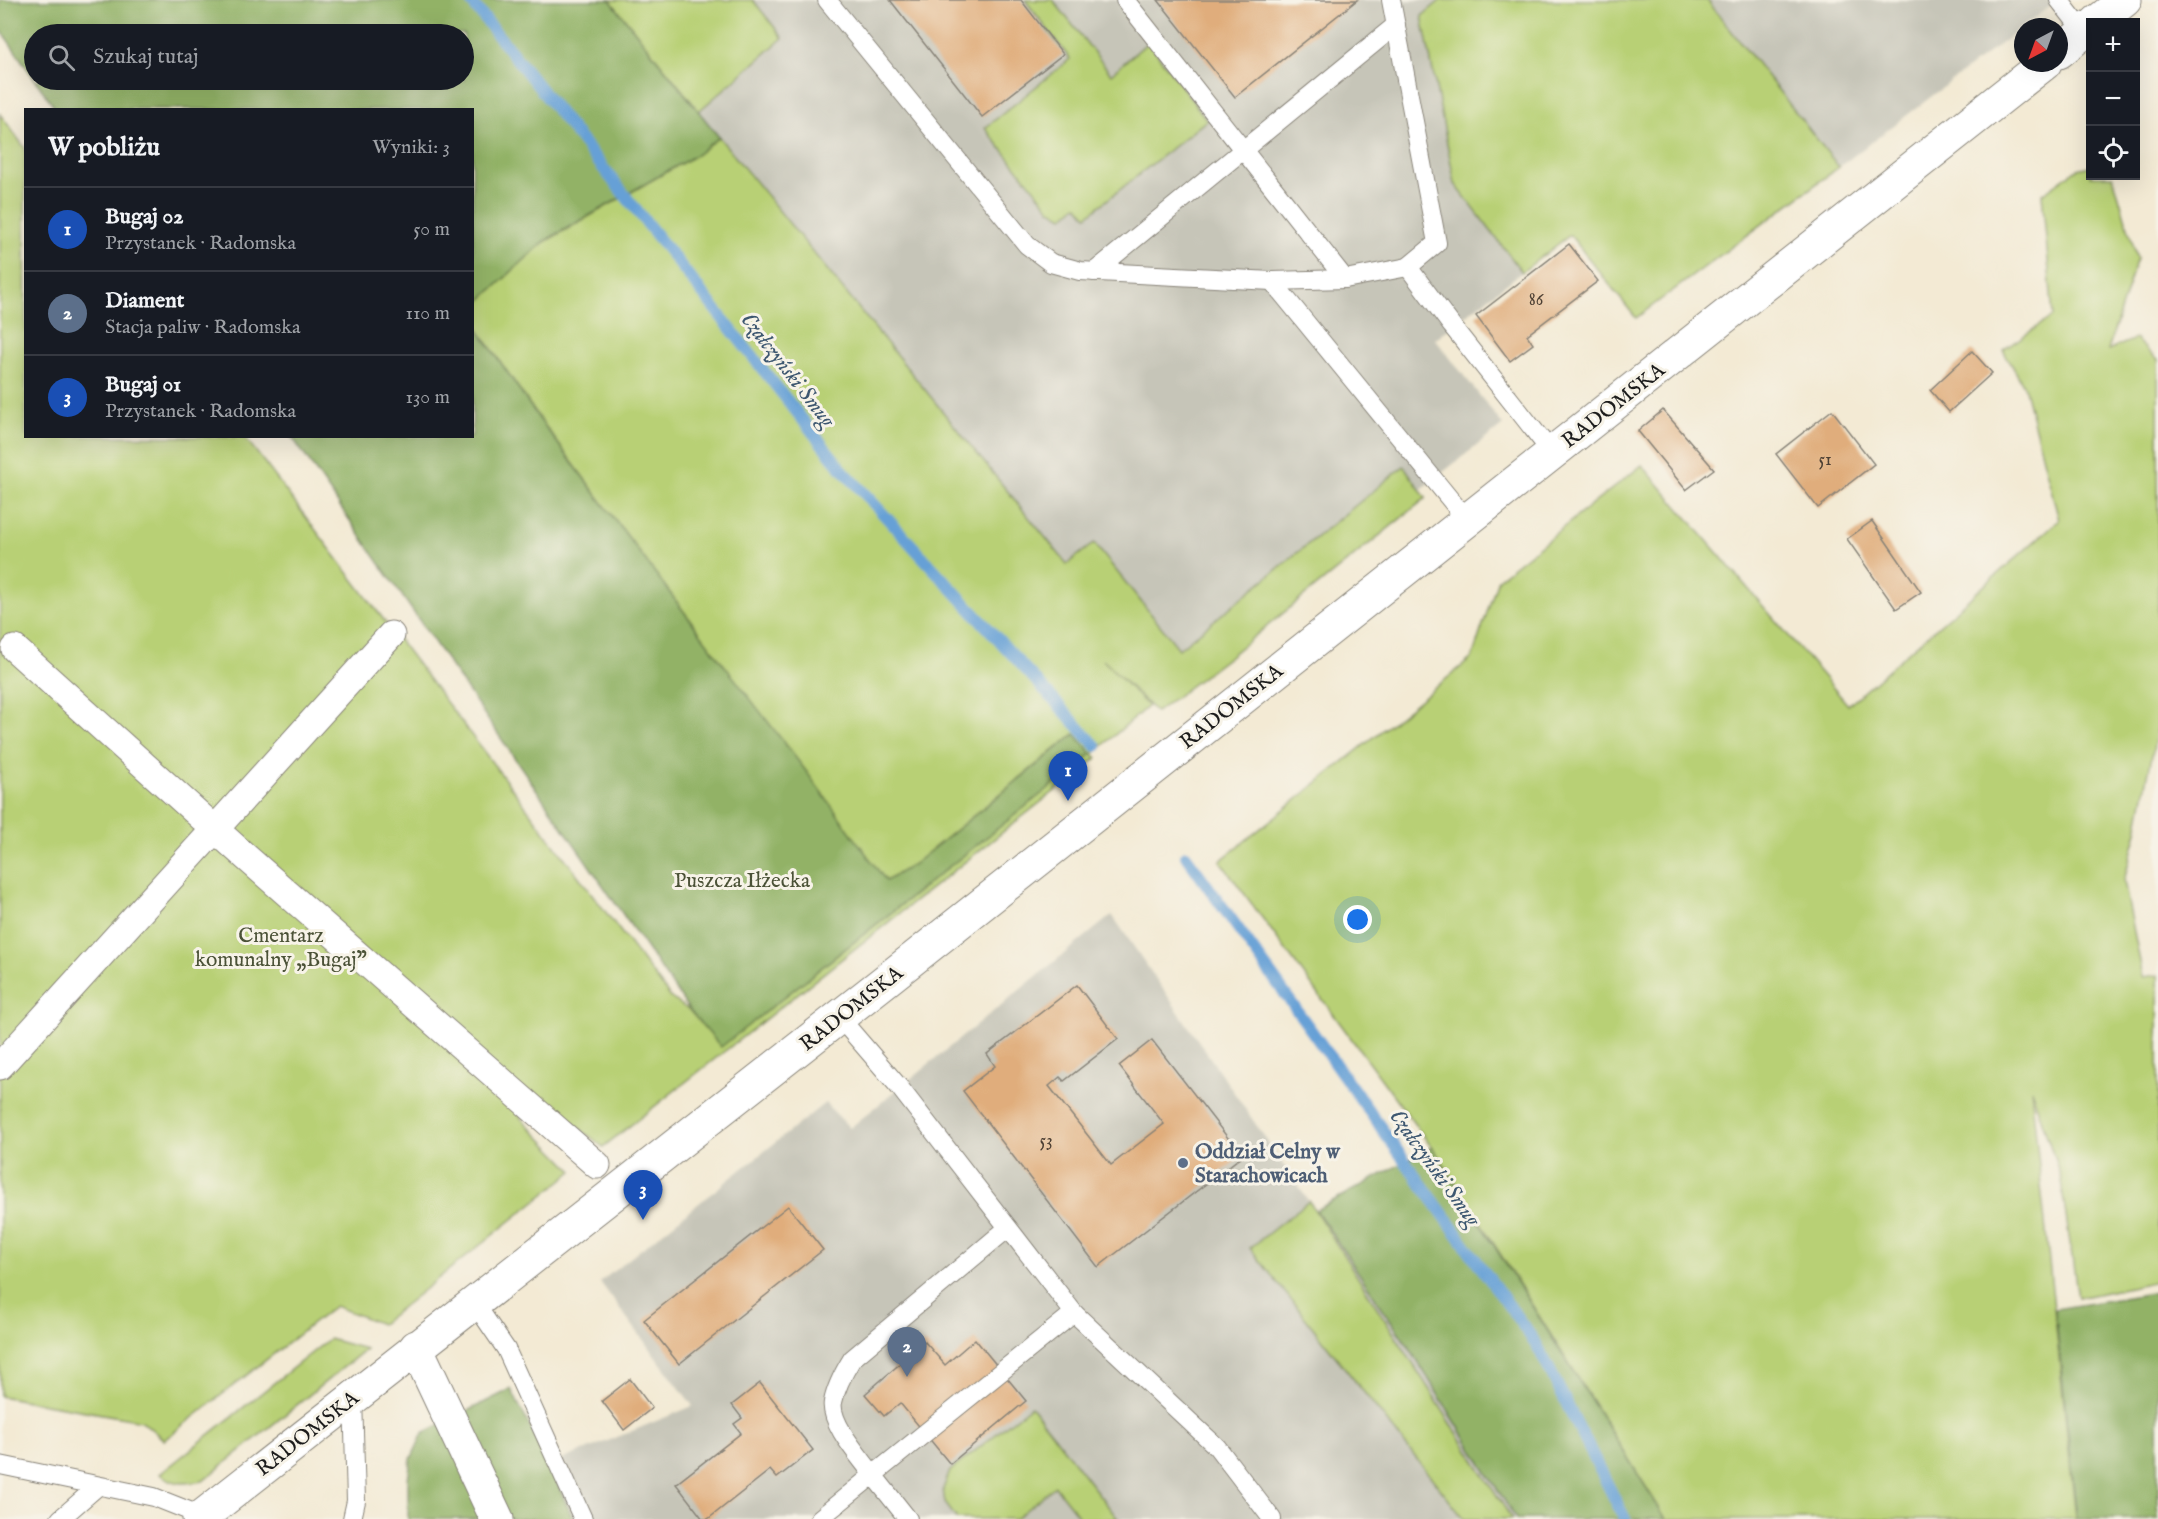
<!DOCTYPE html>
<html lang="pl">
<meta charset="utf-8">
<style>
body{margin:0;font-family:"IM FELL English",serif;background:#20242c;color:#f1f3f6}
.controls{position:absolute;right:18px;top:18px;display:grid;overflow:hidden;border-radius:0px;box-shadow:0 6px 24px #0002}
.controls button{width:54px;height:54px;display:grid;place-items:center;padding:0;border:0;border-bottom:2px solid #363941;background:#171b24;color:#f1f3f6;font:30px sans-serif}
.compass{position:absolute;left:2014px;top:18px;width:54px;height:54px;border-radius:50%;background:#171b24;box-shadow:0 6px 24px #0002;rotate:221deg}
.you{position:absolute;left:1358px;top:920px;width:21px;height:21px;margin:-15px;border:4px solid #fff;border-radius:50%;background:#1a73e8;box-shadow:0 0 0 9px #1a73e833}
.badge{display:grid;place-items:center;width:39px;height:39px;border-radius:50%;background:#c8321e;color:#fff;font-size:20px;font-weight:700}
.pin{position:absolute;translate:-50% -50px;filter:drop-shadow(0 2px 3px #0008)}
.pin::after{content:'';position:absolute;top:32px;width:21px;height:18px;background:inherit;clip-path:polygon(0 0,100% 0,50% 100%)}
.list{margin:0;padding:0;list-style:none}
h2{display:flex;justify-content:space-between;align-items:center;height:78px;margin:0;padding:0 24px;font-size:26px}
h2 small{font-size:20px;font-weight:400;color:#9ea1a6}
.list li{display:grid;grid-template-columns:39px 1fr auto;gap:18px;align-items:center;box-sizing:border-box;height:84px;padding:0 24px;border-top:2px solid #363941}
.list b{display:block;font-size:22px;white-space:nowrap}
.list p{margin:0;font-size:20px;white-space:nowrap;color:#9ea1a6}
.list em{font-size:20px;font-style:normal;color:#9ea1a6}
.icon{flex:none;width:33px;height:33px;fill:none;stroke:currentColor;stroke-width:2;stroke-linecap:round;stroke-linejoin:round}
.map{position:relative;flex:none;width:2158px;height:1519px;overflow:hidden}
.search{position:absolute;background:#171b24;box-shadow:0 6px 24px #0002;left:24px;top:24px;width:450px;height:66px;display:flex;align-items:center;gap:15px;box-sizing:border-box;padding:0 21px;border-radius:33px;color:#9ea1a6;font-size:22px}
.panel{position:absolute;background:#171b24;box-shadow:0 6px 24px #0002;left:24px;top:108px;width:450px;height:330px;border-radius:0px}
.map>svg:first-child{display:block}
</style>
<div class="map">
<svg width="2158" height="1519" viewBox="0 0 2158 1519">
<rect width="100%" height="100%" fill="#f7f3e8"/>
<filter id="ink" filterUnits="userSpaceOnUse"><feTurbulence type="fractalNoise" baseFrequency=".0167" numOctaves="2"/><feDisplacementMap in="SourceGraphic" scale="12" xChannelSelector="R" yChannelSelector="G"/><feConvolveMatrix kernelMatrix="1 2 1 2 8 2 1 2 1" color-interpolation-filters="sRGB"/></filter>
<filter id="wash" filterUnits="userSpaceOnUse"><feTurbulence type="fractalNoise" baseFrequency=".008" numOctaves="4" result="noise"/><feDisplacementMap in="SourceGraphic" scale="24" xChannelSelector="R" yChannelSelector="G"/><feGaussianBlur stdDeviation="1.35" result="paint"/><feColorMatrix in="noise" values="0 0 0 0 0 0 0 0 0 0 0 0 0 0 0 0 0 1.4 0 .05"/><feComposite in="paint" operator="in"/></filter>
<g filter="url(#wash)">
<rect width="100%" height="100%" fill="#f3ead4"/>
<g fill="#c6c5b8">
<path d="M610,0H2058L1839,167L1636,318L1570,235L1435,339L1503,425L1191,670L1142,697L719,136Z"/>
<path d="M1112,915L1408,1346L1519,1519H573L549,1465L693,1406L600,1282L825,1103L850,1128Z"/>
</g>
<g fill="#b8d075" stroke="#6a7648" stroke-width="1.5">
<path d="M610,0H753L783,38L699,111Z"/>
<path d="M1025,0H1053L1111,74L1148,42L1207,120L1087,216L1077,205L1063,217L1051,210L985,128L1070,59Z"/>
<path d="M1441,0H1707L1839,167L1636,318L1570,235L1522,272L1455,184L1422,16Z"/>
<path d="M0,114L25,148L26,436L245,437L671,998L690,1011L721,1046L924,887L1074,734L914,864L886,882L537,415L473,322V307L543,243L696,155L719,137L1067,564L1094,543L1179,649L1404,466L1426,498L1230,656L1156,712L1103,660L1148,706L1093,754L1097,758L603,1147L542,1098L520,1117L573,1171L381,1324L335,1306L164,1440L142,1421L0,1396Z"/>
<path d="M2090,166V176H2113L2137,258L2108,350L2135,339L2158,360V725L2137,831L2124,881L2143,977L2158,975V1281L2078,1298L2060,1175L2031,1089L2076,1519H1666L1444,1164L1220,861L1472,658L1498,579L1642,465L1848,705L2059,520L2024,386L2003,350L2053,316L2042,194L2077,169Z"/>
<path d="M1309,1201L1512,1519H1464L1250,1248Z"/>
<path d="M329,1339L366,1349L203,1481C185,1484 175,1485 160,1474Z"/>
<path d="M1031,1406L1118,1519H1081L1055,1486L1015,1519H957L945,1503L943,1489L950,1471Z"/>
</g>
<g fill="#92b266" stroke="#576741" stroke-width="1.5">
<path d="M0,0H610L719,137L696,155L546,240L473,307L472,110L56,109L35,80H464V34H34V78L0,29Z"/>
<path d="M473,322L538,417L718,657L806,771L886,881L914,864L1075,734L1092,754L721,1047L690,1011L292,437L472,436Z"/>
<path d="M1432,1147L1666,1519H1516L1408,1346L1316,1210Z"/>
<path d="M2158,1292V1519H2077L2055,1309Z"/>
<path d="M511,1389L549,1465L573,1519H408V1479L411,1459L423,1433Z"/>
</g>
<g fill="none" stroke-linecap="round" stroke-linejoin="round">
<g stroke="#66a0d6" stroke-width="12">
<path d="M470,0L841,468L1096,746"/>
<path d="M1186,856L1537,1345L1625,1519"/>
</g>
</g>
<g id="blocks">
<g fill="#e0ad7c">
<path d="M890,0H1021L1063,54L982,117Z"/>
<path d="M1158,0H1357L1235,97Z"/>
<path d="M1569,244L1598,281L1527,335L1533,344L1510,361L1476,316Z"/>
<path d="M1972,351L1992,373L1949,412L1930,390Z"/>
<path d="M1663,410L1714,469L1686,490L1638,431Z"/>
<path d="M1832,410L1874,464L1818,508L1776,454Z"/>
<path d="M1872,521L1921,592L1896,609L1847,539Z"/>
<path d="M1077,985L1118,1039L1064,1081L1060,1077L1049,1086L1111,1165L1164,1124L1119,1066L1152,1040L1242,1156L1098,1267L963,1091L995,1066L987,1054Z"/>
<path d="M788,1206L823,1250L679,1364L644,1320Z"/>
<path d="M975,1339L1026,1401L950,1464L900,1403L884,1416L865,1394L925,1342L945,1365Z"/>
<path d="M630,1379L652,1408L624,1430L602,1401Z"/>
<path d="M760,1383L813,1450L777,1478L770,1470L708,1519H703L676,1484L741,1433L734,1424L742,1418L732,1405Z"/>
</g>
</g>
</g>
<g filter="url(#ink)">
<use href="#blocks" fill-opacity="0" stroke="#888378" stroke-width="1.5"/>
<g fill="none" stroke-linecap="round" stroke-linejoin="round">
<g stroke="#888378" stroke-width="20">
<g id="service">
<path d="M827,0L1027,245L1051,263L1080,271L1272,281L1345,279L1408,267"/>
<path d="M1125,0L1345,279"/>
<path d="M1391,0L1437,243L1408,267L1452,326L1552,453"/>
<path d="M2059,0L2084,32"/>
<path d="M1094,272L1396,25"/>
<path d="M1272,281L1467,520"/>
<path d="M839,1017L900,1088L1074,1313L1217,1447L1272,1519"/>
<path d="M1008,1228L852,1359C844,1372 836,1387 833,1402C829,1423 861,1458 873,1475L1074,1313"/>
<path d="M474,1302L506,1349L583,1519"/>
<path d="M0,1465L154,1497L202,1516"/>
<path d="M60,1519L98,1486"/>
<path d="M352,1519L356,1501L353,1397"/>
<path d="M819,1519L873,1475L908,1519"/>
</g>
</g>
<g stroke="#888378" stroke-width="29">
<g id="pedestrian">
<path d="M15,649L247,858L597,1165"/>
<path d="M0,1066L391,635"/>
</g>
</g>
<g stroke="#888378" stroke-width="35">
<path id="minor" d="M416,1347L497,1519"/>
</g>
<g stroke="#888378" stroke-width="35">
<g id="tertiary">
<path d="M2097,22L2125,0"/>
<path d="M2059,52L2090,27"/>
<path d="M199,1519L880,985L2045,63"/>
</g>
</g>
<use href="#service" stroke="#fff" stroke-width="18"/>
<use href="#pedestrian" stroke="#fff" stroke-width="27"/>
<use href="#minor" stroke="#fff" stroke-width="33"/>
<use href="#tertiary" stroke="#fff" stroke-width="33"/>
</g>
</g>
<circle fill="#5c6f8a" stroke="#f7f3e8" stroke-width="2" cx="1183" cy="1163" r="6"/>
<g text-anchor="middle" stroke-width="6" stroke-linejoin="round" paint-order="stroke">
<g font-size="18" fill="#4d4034">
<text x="1536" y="305">86</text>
<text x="1825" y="465">51</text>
<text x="1046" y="1146">53</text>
</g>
<g font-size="21" fill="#1c1c1c" stroke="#f7f3e8">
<text transform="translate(1613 405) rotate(-38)" y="7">RADOMSKA</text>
<text transform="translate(1231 706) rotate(-38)" y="7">RADOMSKA</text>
<text transform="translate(851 1008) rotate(-38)" y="7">RADOMSKA</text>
<text transform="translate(307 1433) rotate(-38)" y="7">RADOMSKA</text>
</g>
<g font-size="21" fill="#4b5237" stroke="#f7f3e8">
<text x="742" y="887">Puszcza Iłżecka</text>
<text x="281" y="942">Cmentarz<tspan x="281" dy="24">komunalny „Bugaj”</tspan></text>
</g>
<g font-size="21" font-weight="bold" fill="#4e5e75" stroke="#f7f3e8" text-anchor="start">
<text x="1195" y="1158">Oddział Celny w<tspan x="1195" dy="24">Starachowicach</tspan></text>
</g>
<g font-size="22" font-style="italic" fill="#3d5770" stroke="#f7f3e8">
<text transform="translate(789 369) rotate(52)" y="8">Czałczyński Smug</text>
<text transform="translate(1436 1167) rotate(54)" y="8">Czałczyński Smug</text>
</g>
</g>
</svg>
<div class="controls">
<button>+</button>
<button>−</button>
<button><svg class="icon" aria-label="locate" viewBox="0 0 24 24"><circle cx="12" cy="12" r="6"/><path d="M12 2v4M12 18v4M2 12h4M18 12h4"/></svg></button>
</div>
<svg class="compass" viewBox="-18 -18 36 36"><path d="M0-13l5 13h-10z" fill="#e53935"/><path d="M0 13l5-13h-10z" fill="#9ea1a6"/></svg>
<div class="you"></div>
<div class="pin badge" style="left:1068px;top:801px;background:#1a4fb4">1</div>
<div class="pin badge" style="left:907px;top:1377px;background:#5c6f8a">2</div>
<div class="pin badge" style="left:643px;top:1220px;background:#1a4fb4">3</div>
<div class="search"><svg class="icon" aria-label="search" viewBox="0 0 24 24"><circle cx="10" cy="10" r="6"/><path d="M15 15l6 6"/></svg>Szukaj tutaj</div>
<section class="panel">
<h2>W pobliżu<small>Wyniki: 3</small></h2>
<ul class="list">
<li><span class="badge" style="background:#1a4fb4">1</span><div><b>Bugaj 02</b><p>Przystanek · Radomska</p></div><em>50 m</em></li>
<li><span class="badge" style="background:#5c6f8a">2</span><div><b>Diament</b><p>Stacja paliw · Radomska</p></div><em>110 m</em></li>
<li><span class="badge" style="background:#1a4fb4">3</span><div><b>Bugaj 01</b><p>Przystanek · Radomska</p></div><em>130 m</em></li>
</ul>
</section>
</div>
